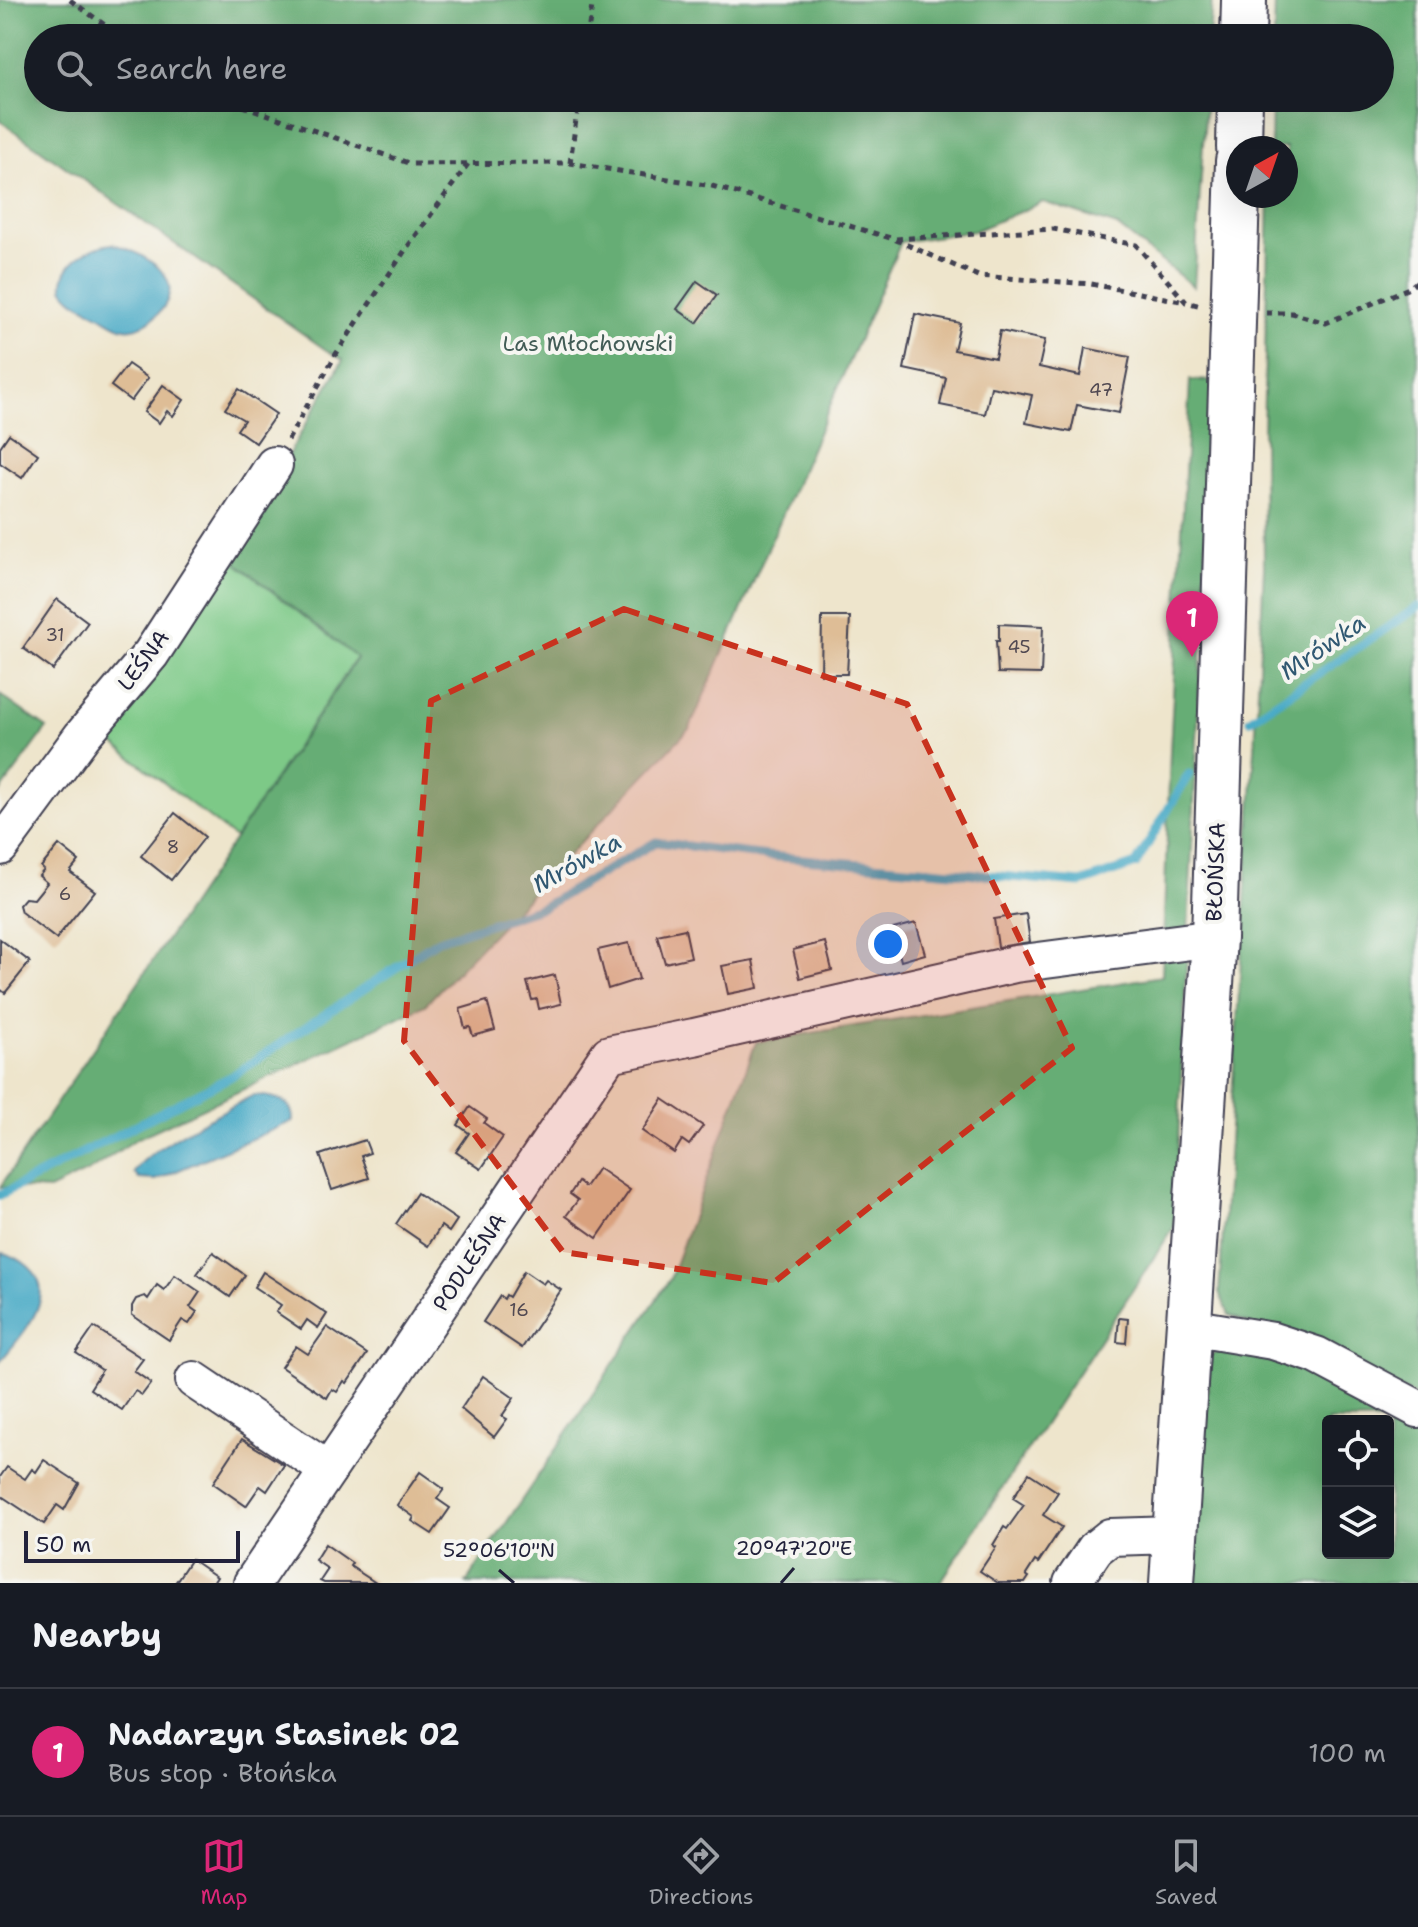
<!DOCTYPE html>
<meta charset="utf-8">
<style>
body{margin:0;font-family:"Shantell Sans",sans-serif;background:#242831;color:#f1f3f6}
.controls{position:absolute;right:24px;bottom:24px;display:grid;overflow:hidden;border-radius:8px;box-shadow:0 8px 32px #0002}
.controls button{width:72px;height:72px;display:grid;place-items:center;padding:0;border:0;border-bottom:2px solid #363941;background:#171b24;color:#f1f3f6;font:40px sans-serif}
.compass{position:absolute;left:1226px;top:136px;width:72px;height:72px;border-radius:50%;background:#171b24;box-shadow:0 8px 32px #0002;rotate:40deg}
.scale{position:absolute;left:24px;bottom:20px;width:216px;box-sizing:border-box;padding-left:8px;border:4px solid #22223b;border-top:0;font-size:22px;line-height:28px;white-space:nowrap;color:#22223b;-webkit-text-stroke:6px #f6f6f2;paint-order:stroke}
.you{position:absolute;left:888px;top:944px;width:28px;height:28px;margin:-20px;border:6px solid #fff;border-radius:50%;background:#1a73e8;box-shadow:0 0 0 12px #1a73e833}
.badge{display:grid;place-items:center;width:52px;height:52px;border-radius:50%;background:#db2777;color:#fff;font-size:26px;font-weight:700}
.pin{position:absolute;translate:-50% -66px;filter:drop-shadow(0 2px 4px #0008)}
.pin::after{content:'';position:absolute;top:42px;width:28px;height:24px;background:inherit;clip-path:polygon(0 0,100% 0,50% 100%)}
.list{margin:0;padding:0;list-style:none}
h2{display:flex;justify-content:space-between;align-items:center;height:104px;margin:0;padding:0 32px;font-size:34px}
h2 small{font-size:26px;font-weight:400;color:#9ea1a6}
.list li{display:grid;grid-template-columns:52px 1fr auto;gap:24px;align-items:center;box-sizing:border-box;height:128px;padding:0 32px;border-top:2px solid #363941}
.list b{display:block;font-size:30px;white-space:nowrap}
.list p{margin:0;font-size:26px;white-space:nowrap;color:#9ea1a6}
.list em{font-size:26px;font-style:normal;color:#9ea1a6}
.icon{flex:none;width:44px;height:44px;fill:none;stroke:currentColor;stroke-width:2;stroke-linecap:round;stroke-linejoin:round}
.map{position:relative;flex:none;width:1418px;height:1583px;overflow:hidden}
.search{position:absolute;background:#171b24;box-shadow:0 8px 32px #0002;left:24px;right:24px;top:24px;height:88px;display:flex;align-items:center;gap:20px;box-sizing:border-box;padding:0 28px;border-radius:44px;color:#9ea1a6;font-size:30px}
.sheet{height:232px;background:#171b24}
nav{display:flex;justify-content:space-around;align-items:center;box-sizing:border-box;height:112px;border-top:2px solid #363941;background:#171b24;font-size:22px;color:#9ea1a6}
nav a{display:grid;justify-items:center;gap:4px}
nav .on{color:#db2777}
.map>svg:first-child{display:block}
</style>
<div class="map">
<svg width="1418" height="1583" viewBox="0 0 1418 1583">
<rect width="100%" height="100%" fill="#f6f6f2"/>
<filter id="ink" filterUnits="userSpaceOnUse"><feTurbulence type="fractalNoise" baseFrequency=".0125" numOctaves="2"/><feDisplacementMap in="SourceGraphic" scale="16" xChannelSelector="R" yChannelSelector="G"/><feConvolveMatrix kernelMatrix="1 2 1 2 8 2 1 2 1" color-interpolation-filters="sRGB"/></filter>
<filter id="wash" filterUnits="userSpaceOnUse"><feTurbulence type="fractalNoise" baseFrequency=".006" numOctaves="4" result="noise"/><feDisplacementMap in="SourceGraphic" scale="32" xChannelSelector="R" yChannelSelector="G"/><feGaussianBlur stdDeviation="1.8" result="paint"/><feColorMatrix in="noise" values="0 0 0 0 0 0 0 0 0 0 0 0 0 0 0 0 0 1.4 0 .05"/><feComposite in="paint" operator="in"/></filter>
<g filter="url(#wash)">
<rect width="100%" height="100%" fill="#eee5cc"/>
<path fill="#7dc987" stroke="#507661" stroke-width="2" d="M229,557L357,657L235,838L100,733Z"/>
<g fill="#66ad74" stroke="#446858" stroke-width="2" fill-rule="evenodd">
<path d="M0,0H1212L1209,38H38V98H1206L1194,287L1117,226L1043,202L974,231L901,242L690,728L425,1005L136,1139L89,1171L49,1190L0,1187L357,658L229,557L343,360L326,350L0,121Z"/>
<path d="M1275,0H1418V1397L1229,1315L1219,1292L1255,749L1264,567L1263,435L1269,196H1286V148H1271L1272,98H1380V38H1274Z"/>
<path d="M1190,380L1214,381L1174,1227L940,1583H466L670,1279L756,1042L1162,976L1170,751Z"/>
<path d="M0,695L47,728L0,792Z"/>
<path d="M1229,1346L1256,1347L1418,1421V1583H1194L1210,1355ZM1328,1421H1388V1553H1328Z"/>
</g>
<g fill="#45a8c5" stroke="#346580" stroke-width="2">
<path d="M112,244C130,248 161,263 168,281C177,303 146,332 124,328C115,326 106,319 97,314C85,307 70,301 63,288C61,263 90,246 112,244Z"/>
<path d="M254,1095C273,1097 293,1098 293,1121L156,1180L139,1179L134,1173C143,1150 230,1108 254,1095Z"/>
<path d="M2,1253C13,1255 20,1259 29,1267C61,1296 20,1336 0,1362Z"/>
</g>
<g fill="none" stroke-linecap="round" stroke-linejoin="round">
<g stroke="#45a8c5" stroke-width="9">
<path d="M1250,720L1418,607"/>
<path d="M0,1195L230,1077L438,940L543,907L656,842L768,856L1081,883L1136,864L1189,774"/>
</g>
</g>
<g id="blocks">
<g fill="#debd96">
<path d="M697,281L717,295L697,323L677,309Z"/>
<path d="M915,314L960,323L954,350L995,358L1000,331L1045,340L1039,367L1080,376L1085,348L1130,357L1119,413L1077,405L1071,432L1026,423L1032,395L991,387L985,414L940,405L946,378L904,369Z"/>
<path d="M128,364L148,378L131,401L111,386Z"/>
<path d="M163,385L184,400L173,416L167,411L159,423L144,412Z"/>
<path d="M239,389L276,414L256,443L237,430L244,420L225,409Z"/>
<path d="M9,434L38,454L22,478L0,463V447Z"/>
<path d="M57,599L88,622L53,670L23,648Z"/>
<path d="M822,617H850L847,674H821Z"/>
<path d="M999,624L1043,626L1041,674L998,673L996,641H999Z"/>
<path d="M175,813L205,837L171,880L141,856Z"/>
<path d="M59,845L79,861L70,872L95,891L56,939L21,912L19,905L25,898L34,899L47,883L39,876L44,870L41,867Z"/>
<path d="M1026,914L1030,942L998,947L994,919Z"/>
<path d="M916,923L925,954L901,961L893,929Z"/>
<path d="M685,929L691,957L665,963L657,935Z"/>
<path d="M0,939L30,962L5,993L0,989Z"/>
<path d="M825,942L832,970L800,978L793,950Z"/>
<path d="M629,943L639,979L608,989L598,950Z"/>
<path d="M753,960L758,988L728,994L722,966Z"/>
<path d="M555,975L561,1004L539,1009L537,999L532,1000L527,982Z"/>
<path d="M487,1001L495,1030L473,1036L470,1027L465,1028L460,1009Z"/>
<path d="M663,1099L703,1126L689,1145L682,1140L674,1153L642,1131Z"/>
<path d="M470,1107L487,1119L484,1123L503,1137L481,1169L456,1152L469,1133L458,1125Z"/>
<path d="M365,1140L370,1153L361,1156L369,1178L332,1190L320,1155Z"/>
<path d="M598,1168L630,1190L597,1238L566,1216L578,1200L570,1194L578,1182L585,1187Z"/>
<path d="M417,1193L457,1220L449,1232L441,1226L428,1246L396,1224Z"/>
<path d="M213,1252L245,1275L230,1297L197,1274Z"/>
<path d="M524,1271L543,1284L546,1280L561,1290L522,1348L483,1322L500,1296L504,1299L506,1295L509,1297Z"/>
<path d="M263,1272L327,1314L318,1328L307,1320L301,1329L276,1312L281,1305L254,1287Z"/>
<path d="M175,1275L200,1292L190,1307L197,1312L189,1324L182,1320L169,1340L132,1315V1306L136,1299L145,1296L148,1299L157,1285L164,1290Z"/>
<path d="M1119,1318L1128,1319L1126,1343L1117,1342Z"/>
<path d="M94,1327L143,1359L134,1371L151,1383L142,1395L135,1391L122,1410L90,1389L102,1370L76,1353Z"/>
<path d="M327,1327L367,1354L347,1383L344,1381L337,1392L332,1389L327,1398L281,1367L296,1346L308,1354Z"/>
<path d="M483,1376L514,1398L502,1416L507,1419L494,1437L461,1409Z"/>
<path d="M242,1439L284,1465L267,1491L260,1486L246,1506L213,1483Z"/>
<path d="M44,1460L79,1483L64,1510L57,1505L44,1524L0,1495V1477L7,1467L25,1479L32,1469L36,1472Z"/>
<path d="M420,1472L444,1489L437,1499L450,1508L432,1534L412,1521L414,1517L397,1505Z"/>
<path d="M1029,1473L1058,1492L1043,1515L1062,1527L1038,1563L1035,1561L1026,1575L1029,1577L1025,1583H998L980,1571L996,1547L993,1545L1004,1527L1007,1529L1024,1505L1013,1498Z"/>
<path d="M325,1544L352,1563L350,1566L376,1583H324L320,1581L328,1569L315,1560Z"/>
<path d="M191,1559L217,1577L213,1583H175Z"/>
</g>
</g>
</g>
<g filter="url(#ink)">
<use href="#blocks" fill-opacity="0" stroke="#413f51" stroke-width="2"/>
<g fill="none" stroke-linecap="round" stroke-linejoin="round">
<g stroke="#413f51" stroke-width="40">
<g id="minor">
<path d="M0,847L82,736L151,654L274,465"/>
<path d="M1189,1327L1273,1341L1316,1355L1418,1409"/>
<path d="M194,1380L328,1470"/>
<path d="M252,1583L609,1054L694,1037L1015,964L1214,938"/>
<path d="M1072,1583L1095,1549L1110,1537L1175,1535"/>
</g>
</g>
<g stroke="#413f51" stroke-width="48">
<g id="major">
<path d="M1243,38L1244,0"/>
<path d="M1239,148L1240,98"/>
<path d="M1172,1583L1214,938L1238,161"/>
</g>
</g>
<g stroke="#413f51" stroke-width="5" stroke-dasharray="6 6" stroke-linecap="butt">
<path d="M70,0L123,38"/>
<path d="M587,38L593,0"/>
<path d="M220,98L411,164L570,163L712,186L894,239L978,276L1091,284L1186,302"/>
<path d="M570,163L579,98"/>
<path d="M896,239L1053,229L1136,245L1186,302L1201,306"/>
<path d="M1266,313H1292L1326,323L1409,288L1418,281"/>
<path d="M288,440L336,354L406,249L468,164"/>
</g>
<use href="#minor" stroke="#fff" stroke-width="36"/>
<use href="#major" stroke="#fff" stroke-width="44"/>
</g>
</g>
<path fill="#c8321e" fill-opacity="0.2" stroke="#c8321e" stroke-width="6" stroke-dasharray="16 10" stroke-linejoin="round" d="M624,609L907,704L1072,1048L773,1283L563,1252L404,1041L431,701Z"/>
<path fill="none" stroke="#22223b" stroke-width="3" d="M499,1570L514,1583M781,1583L794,1568"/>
<g text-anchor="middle" stroke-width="8" stroke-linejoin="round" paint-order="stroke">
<g font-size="18" fill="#514952">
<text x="1101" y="396">47</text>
<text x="55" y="641">31</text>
<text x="1019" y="653">45</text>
<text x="173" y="853">8</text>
<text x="65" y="900">6</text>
<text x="519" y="1316">16</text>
</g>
<g font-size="22" fill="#425c56" stroke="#f6f6f2">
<text x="588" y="351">Las Młochowski</text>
</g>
<g font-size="22" fill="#22223b" stroke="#f6f6f2">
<text transform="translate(143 660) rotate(-53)" y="8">LEŚNA</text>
<text transform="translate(1215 872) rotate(-88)" y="8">BŁOŃSKA</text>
<text transform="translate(469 1262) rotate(-56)" y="8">PODLEŚNA</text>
</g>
<g font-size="24" font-style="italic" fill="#305872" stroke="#f6f6f2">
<text transform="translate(1323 647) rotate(-34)" y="8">Mrówka</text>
<text transform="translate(577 863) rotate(-29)" y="8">Mrówka</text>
</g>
</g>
<g font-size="20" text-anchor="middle" fill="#22223b" stroke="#f6f6f2" stroke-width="8" stroke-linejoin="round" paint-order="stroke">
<text x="794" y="1555">20°47'20"E</text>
<text x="499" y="1557">52°06'10"N</text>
</g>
</svg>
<div class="controls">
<button><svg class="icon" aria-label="locate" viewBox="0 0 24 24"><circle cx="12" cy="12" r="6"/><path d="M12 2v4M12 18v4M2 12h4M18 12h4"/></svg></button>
<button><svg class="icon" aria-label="layers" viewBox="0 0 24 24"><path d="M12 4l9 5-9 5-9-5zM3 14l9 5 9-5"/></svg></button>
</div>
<svg class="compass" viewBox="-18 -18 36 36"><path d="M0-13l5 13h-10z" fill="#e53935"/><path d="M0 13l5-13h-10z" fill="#9ea1a6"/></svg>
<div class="scale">50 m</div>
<div class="you"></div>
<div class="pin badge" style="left:1192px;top:657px">1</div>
<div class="search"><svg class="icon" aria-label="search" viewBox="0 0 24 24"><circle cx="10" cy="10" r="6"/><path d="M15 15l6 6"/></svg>Search here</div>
</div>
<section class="sheet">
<h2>Nearby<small></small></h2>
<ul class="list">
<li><span class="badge">1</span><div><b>Nadarzyn Stasinek 02</b><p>Bus stop · Błońska</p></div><em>100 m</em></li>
</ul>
</section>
<nav>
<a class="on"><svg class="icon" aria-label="map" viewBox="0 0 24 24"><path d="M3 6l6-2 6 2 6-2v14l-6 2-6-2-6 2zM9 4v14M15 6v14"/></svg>Map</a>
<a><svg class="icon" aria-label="directions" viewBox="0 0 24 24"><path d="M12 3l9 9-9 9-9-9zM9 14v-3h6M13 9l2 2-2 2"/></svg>Directions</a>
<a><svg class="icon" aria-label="saved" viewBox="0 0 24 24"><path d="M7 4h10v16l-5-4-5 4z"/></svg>Saved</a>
</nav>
